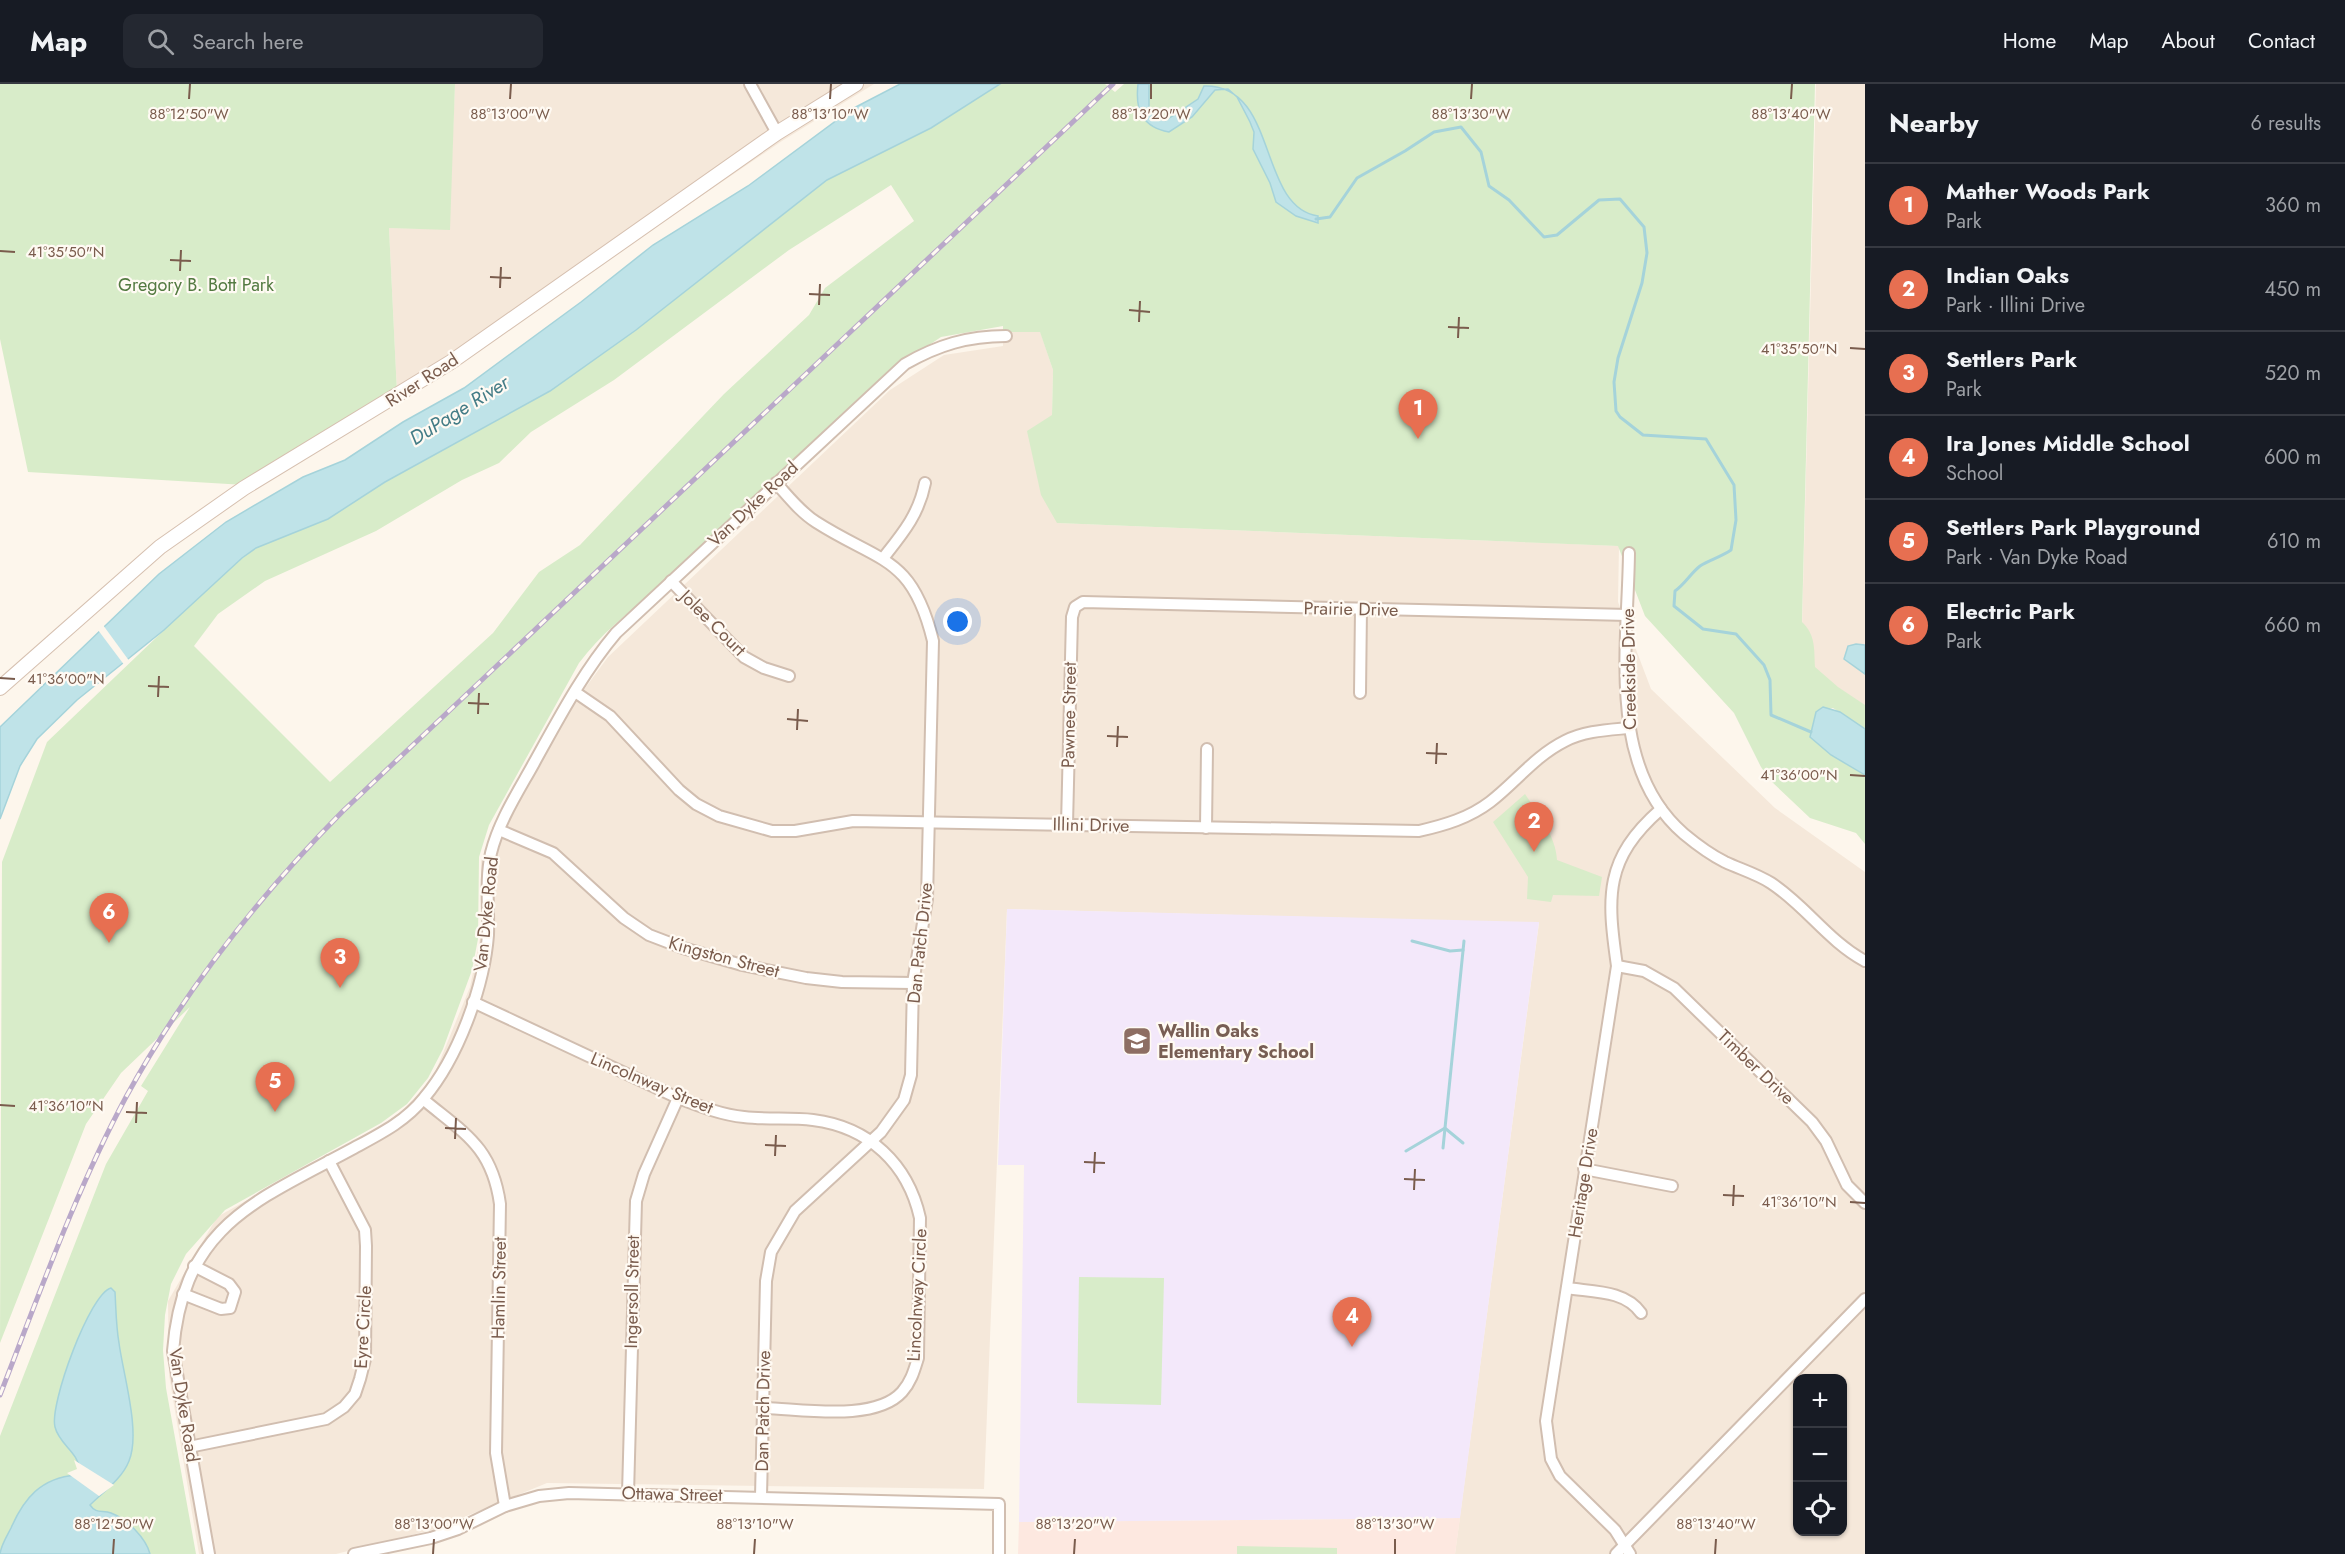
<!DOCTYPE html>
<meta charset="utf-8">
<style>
body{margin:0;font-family:Jost,sans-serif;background:#242831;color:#f1f3f6}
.controls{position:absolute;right:18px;bottom:18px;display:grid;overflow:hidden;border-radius:12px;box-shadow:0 2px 4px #0004}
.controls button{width:54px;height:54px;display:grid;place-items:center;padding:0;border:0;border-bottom:2px solid #363941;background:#171b24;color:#f1f3f6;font:30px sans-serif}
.you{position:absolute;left:958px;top:538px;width:21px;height:21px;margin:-15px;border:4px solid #fff;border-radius:50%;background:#1a73e8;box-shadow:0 0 0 9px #1a73e833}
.badge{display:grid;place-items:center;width:39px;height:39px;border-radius:50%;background:#e76f51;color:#fff;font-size:20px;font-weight:700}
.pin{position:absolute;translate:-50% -50px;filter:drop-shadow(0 2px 3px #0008)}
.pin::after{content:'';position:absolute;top:32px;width:21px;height:18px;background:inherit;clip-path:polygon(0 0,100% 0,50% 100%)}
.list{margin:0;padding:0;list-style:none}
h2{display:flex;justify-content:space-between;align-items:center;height:78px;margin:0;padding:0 24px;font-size:26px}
h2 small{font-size:20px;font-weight:400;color:#9ea1a6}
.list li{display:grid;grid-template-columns:39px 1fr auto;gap:18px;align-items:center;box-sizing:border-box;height:84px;padding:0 24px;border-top:2px solid #363941}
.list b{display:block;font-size:22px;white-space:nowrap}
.list p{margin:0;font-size:20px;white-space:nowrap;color:#9ea1a6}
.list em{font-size:20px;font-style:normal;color:#9ea1a6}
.icon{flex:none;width:33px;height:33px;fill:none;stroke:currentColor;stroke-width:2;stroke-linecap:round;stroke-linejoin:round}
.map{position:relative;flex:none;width:1865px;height:1470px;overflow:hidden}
header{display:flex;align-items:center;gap:36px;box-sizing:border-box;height:84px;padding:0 30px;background:#171b24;border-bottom:2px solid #363941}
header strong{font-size:28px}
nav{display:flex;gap:33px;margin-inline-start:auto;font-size:21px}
.search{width:420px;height:54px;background:#242831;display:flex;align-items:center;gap:15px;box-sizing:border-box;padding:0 21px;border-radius:12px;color:#9ea1a6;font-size:22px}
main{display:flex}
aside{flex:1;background:#171b24}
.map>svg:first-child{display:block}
</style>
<header>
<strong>Map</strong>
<div class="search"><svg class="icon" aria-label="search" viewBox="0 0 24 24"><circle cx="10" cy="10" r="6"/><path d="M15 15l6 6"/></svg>Search here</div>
<nav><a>Home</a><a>Map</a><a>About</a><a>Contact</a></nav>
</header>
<main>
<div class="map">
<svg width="1865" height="1470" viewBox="0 0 1865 1470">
<rect width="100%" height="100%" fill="#fdf6ec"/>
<g fill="#f5e8da" fill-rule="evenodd">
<path d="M455,0H874L782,57L421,303L397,309L389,144L449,145Z"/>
<path d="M1816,0H1865V629L1801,583Z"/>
<path d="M1040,247L1053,286L1052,331L1057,439L1619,462L1618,518L1651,605L1775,724L1865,788V1470H1455L1539,839L1007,825L984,1405L547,1399L435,1445L336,1470H199L169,1291L168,1217L217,1133L395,1034L432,996L470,903L481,850V777L513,702L608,573L890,306L944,271L1003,262V248ZM1798,1294H1842V1448H1798Z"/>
</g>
<path fill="#fde8e0" d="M1460,1434L1455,1470H1018L1019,1438Z"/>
<path fill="#f3e8fa" d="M1007,825L1539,838L1460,1434L1019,1438L1024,1081H998Z"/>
<g fill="#d8ecc9" fill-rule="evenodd">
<path d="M0,0H455L450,146L389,144L397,309L245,401L28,388L0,255Z"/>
<path d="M1000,0H1105L1115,8L1124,0H1815L1802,538C1816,551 1814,566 1815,583L1838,603L1865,621V645L1833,624L1816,628L1810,653L1831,671L1865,691V760L1856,749L1810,734L1771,697L1761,683L1734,629L1645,532L1618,462L1057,439L1041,411L1027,347L1052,331L1053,286L1040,248H1003V242L941,253L882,293L654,508C626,530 601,550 579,579L489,741L479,773L478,855L472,886L443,965L428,994L407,1020L381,1039L225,1126L186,1170L171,1200L165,1231L163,1266L166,1304L196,1470H0V1352L106,1080L148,1007L141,1002L190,923L121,989L86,1040L0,1259L2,778L47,658L229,484L256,464L328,435L385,398L550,307L636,246L827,96L931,44ZM891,101L914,137L825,204L809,231L724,310L580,461L539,488L493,549L330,698L194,562L218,530L265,497L376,447L462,396L499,379L531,348L614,296L789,166Z"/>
<path d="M1525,710C1538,730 1556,752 1557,776L1602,793L1599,812L1553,811L1551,818L1527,815L1528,793L1493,738Z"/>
<path d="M1079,1193L1164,1194L1161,1321L1077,1319Z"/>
<path d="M1237,1462L1337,1464V1470H1237Z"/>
</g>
<g fill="#bfe3e8" stroke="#a5d3da" stroke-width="1.5">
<path d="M900,0H1000L931,44L827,96L636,246L550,307L385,398L328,435L256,464L242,474L164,546L77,616L37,655L20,682L0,735V643L159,490L226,438L303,393L345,376L403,338L464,304L581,218L653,161L748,102L852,25Z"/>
<path d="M1138,0H1149V26L1156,34L1165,37L1198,15L1204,2C1279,0 1257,123 1318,132V139L1296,132L1276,118L1270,99L1253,65L1254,48L1250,38L1237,13L1228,5L1215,6L1192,33L1169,48C1142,43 1135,26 1138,0Z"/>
<path d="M1856,560L1865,561V590L1844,575L1848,562Z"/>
<path d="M1823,623L1840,628L1865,645V691L1831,671L1810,653L1816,628Z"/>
<path d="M111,1204L115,1208C116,1225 116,1242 119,1259C123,1290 141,1348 129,1377C122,1395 103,1408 90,1421C96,1430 102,1426 111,1429C127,1435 146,1454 150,1470H0C1,1461 7,1452 11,1444C24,1414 41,1394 76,1391L80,1386C78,1368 59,1360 55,1343C49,1321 90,1209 111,1204Z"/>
</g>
<g fill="#fdf6ec">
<path d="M103,541L130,578L125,582L98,546Z"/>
<path d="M74,1376L114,1401L99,1412L67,1389L77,1385Z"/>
</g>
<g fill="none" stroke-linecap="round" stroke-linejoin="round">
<g stroke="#a5d3da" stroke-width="3">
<path d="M1316,135L1330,133L1357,94L1405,67L1434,48L1461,43L1481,68L1489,102L1509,116L1544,153L1557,151L1599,116L1620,115L1644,143L1647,169L1642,199L1618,274L1614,298L1616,327L1620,333L1643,351L1706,355L1734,401L1736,436L1731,466C1721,473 1709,476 1700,482C1691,489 1685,500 1675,507L1674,522L1703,545L1736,550L1764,581L1770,596L1771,631L1811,648"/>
<path d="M1412,857L1450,867L1463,866"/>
<path d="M1446,1045L1463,1059"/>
<path d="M1443,1064L1445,1044"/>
<path d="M1406,1067L1445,1044L1464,857"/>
</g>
<g stroke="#d1beb0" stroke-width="14">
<g id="street">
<path d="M750,0L777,49"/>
<path d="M1629,469C1628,561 1606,683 1684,750C1696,760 1711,771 1725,778C1740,785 1757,790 1771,799C1806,822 1828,857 1865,877"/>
<path d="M884,473C903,449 919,430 925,399"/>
<path d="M671,497L744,573L764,584L789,592"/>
<path d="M575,608L610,632L679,706L696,720L719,732L772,747H795L853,737L1419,747C1445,741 1469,734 1490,718C1516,698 1535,672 1565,657C1584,647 1607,646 1628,644"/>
<path d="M1360,609L1361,525"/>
<path d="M1067,741L1072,533L1075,523L1083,518L1628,531"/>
<path d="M1206,744L1207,665"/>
<path d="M499,746L553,769L624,834L649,851L683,864L742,881L806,894L842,898L913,899"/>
<path d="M1617,882L1644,887L1674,904L1812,1038L1826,1057L1847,1101L1865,1119"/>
<path d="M473,918L678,1014C699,1022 722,1031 744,1033C767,1036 791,1033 813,1036C869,1043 908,1080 920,1134L918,1274C914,1287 911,1298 902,1308C875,1338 802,1325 765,1324"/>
<path d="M424,1016C465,1050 492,1063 500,1120L496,1369L505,1422"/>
<path d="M1584,1085L1672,1102"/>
<path d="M1567,1204C1593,1208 1625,1206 1641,1229"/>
<path d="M183,1210L221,1225L230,1224L235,1208L229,1200L194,1182"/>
<path d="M189,1363L326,1335L344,1323L355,1310L360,1295L365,1275L366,1162L365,1146L329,1077"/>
<path d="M628,1410L636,1117L644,1090L678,1014"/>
<path d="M761,1412L766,1197L771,1168L795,1127L881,1048L904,1016L911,991L913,899L927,815L933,557C912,471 880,479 816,438C800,428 788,412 776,399"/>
<path d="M209,1470L173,1267C183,1141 256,1117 354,1064C380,1050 406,1037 424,1014C458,974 484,903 488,851C489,824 485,796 491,769C499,737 518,708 534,679C559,634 583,588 616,549L905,280C938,261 968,252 1006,252"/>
<path d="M354,1470L431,1454L458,1445L505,1422L539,1412L569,1409L999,1420V1470"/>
<path d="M1616,1470L1865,1215"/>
<path d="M1630,1470L1615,1446L1560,1392L1551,1375L1546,1337L1617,882C1607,812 1604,775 1661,725"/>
</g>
</g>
<g stroke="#d6c0b0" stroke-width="16">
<path id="secondary" d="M0,604L160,463L244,404L451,278L777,49L856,0"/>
</g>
<use href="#street" stroke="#fff" stroke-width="10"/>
<use href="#secondary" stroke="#fff" stroke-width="14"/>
<g stroke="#b9a8c9" stroke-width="5">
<path id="rail" d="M0,1311C39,1211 75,1108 126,1013C184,907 258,813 343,727L1113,0"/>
</g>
<use href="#rail" stroke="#fffaf3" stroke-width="3" stroke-dasharray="9" stroke-linecap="butt"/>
</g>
<path fill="none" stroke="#7a5c4d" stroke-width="2" d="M189,15L190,0M510,15L511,0M830,15L831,0M1151,15V0M1471,15L1472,0M1791,15L1792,0M0,167L15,168M170,176L191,177M180,187L181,166M490,193L511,194M500,204L501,183M809,210L830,211M819,221L820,200M1129,226L1150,228M1139,238L1140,217M1448,243L1469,244M1458,254L1459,233M1850,264L1865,265M0,594L15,595M148,602L169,603M158,613L159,592M468,619L489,620M478,630L479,609M787,635L808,637M797,646L798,625M1107,652L1128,653M1117,663L1118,642M1426,669L1447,670M1436,680L1437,659M1850,691L1865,692M0,1021L15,1022M126,1028L147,1029M136,1039L137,1018M445,1044L466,1045M455,1055L456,1034M765,1061L786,1062M775,1072L776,1051M1084,1078L1105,1079M1094,1089L1095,1068M1404,1095L1425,1096M1414,1106L1415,1085M1723,1111L1744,1112M1850,1118L1865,1119M1733,1122L1734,1101M113,1470L114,1455M433,1470L434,1455M754,1470L755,1455M1074,1470L1075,1455M1395,1470V1455M1715,1470L1716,1455"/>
<defs>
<g id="school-square" transform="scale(1.5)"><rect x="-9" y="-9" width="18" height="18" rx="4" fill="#8d6e63" stroke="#fffaf3"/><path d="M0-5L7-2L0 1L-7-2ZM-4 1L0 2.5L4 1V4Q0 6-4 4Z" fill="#fff"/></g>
</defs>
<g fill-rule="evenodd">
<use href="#school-square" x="1137" y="957"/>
</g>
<g text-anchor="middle" stroke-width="4.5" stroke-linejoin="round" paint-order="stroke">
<g font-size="18" fill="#537a41" stroke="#fffaf3">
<text x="196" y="207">Gregory B. Bott Park</text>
</g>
<g font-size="18" fill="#7a5c4d" stroke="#fffaf3">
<text transform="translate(422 296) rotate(-33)" y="6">River Road</text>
<text transform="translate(753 420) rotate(-43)" y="6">Van Dyke Road</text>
<text transform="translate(1351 525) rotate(1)" y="6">Prairie Drive</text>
<text transform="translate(713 539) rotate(45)" y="6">Jolee Court</text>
<text transform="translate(1629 585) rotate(-91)" y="6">Creekside Drive</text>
<text transform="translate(1069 631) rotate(-89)" y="6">Pawnee Street</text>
<text transform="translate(1091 741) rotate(1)" y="6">Illini Drive</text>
<text transform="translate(486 830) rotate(-84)" y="6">Van Dyke Road</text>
<text transform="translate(920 859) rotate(-84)" y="6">Dan Patch Drive</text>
<text transform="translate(724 873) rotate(15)" y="6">Kingston Street</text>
<text transform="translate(1756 983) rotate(44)" y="6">Timber Drive</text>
<text transform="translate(652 999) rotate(23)" y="6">Lincolnway Street</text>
<text transform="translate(1583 1099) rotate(-81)" y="6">Heritage Drive</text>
<text transform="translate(499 1204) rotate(-89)" y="6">Hamlin Street</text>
<text transform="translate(632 1208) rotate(-89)" y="6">Ingersoll Street</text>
<text transform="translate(917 1211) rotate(-87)" y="6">Lincolnway Circle</text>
<text transform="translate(363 1243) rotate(-87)" y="6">Eyre Circle</text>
<text transform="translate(184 1321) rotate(81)" y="6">Van Dyke Road</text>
<text transform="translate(763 1327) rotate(-89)" y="6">Dan Patch Drive</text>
<text transform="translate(672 1410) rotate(1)" y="6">Ottawa Street</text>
</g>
<g font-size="18" font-weight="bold" fill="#785e54" stroke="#fffaf3" text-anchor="start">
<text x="1158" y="953">Wallin Oaks<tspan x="1158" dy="21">Elementary School</tspan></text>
</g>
<g font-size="20" font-style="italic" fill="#437c86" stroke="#fffaf3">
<text transform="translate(459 326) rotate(-32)" y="7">DuPage River</text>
</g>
</g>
<g font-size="15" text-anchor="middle" fill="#7a5c4d" stroke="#fffaf3" stroke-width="4.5" stroke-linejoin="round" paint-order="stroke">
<text x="189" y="35">88°12'50"W</text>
<text x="510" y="35">88°13'00"W</text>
<text x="830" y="35">88°13'10"W</text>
<text x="1151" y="35">88°13'20"W</text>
<text x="1471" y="35">88°13'30"W</text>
<text x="1791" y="35">88°13'40"W</text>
<text x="66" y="173">41°35'50"N</text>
<text x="1799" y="270">41°35'50"N</text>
<text x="66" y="600">41°36'00"N</text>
<text x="1799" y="696">41°36'00"N</text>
<text x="66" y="1027">41°36'10"N</text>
<text x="1799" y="1123">41°36'10"N</text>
<text x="114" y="1445">88°12'50"W</text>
<text x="434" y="1445">88°13'00"W</text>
<text x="755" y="1445">88°13'10"W</text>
<text x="1075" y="1445">88°13'20"W</text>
<text x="1395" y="1445">88°13'30"W</text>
<text x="1716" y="1445">88°13'40"W</text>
</g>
</svg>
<div class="controls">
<button>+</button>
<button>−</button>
<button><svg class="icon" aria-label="locate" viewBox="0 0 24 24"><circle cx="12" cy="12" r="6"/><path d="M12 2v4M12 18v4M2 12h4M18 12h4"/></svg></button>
</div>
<div class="you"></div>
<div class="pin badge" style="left:1418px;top:355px">1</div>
<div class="pin badge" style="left:1534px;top:768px">2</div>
<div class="pin badge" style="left:340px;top:904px">3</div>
<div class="pin badge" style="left:1352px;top:1263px">4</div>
<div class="pin badge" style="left:275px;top:1028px">5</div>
<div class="pin badge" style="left:109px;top:859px">6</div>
</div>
<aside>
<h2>Nearby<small>6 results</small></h2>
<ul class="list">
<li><span class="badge">1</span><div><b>Mather Woods Park</b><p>Park</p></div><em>360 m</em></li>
<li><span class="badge">2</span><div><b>Indian Oaks</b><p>Park · Illini Drive</p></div><em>450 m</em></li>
<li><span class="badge">3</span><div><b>Settlers Park</b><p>Park</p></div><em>520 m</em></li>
<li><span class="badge">4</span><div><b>Ira Jones Middle School</b><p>School</p></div><em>600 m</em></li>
<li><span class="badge">5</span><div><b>Settlers Park Playground</b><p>Park · Van Dyke Road</p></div><em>610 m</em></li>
<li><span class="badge">6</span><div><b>Electric Park</b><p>Park</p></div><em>660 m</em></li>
</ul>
</aside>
</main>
